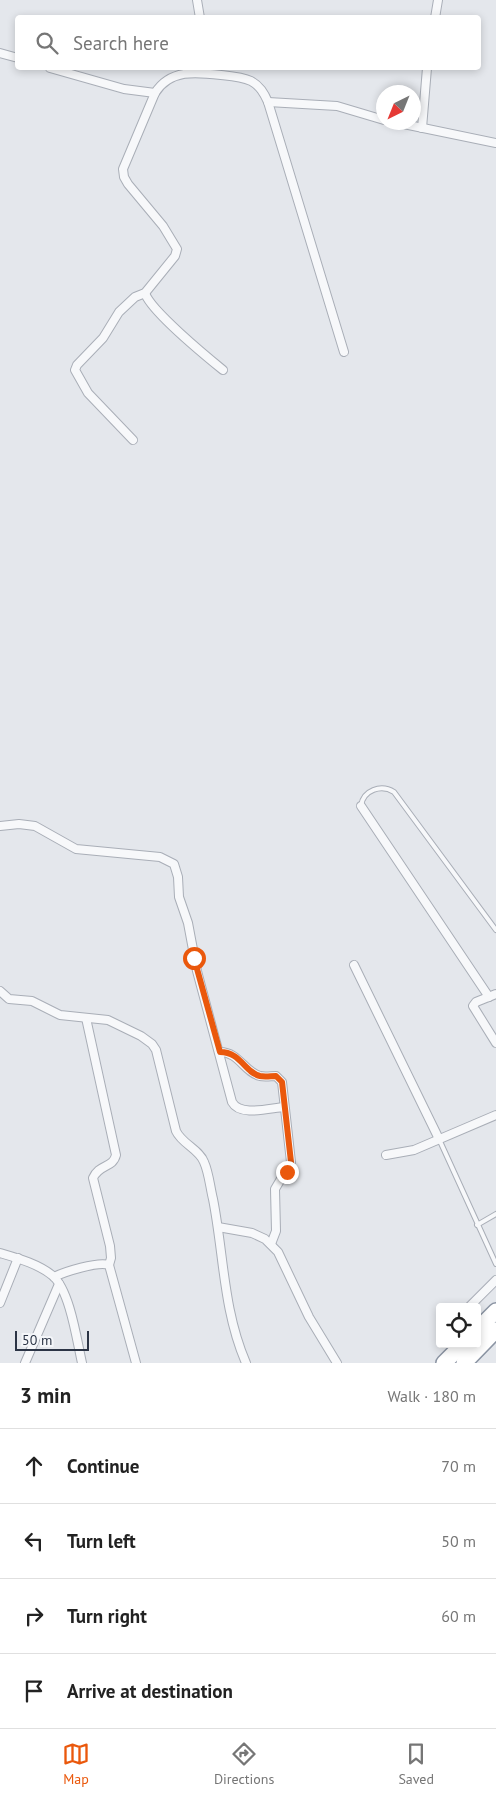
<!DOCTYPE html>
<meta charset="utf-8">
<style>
body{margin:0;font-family:"PT Sans",sans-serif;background:#f2f2f2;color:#222}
.controls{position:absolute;right:15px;bottom:15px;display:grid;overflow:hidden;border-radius:5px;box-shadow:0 2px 8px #0003}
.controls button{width:45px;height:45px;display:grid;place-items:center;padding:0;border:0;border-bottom:1px solid #e0e0e0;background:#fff;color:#222;font:25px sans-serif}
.compass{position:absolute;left:376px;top:85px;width:45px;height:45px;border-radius:50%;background:#fff;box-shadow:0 2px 8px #0003;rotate:223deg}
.scale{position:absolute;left:15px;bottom:12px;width:74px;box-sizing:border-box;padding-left:5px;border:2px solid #2b3445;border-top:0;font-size:14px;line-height:18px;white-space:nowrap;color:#2b3445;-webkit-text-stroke:4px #f4f6f9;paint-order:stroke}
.stop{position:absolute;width:15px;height:15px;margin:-11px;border:4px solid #ea580c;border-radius:50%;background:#fff}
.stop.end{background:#ea580c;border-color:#fff;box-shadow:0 1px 5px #0008}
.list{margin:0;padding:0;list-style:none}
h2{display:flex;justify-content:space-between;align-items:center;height:65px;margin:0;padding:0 20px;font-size:21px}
h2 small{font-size:16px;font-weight:400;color:#767676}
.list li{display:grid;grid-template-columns:32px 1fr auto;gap:15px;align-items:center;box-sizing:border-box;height:75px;padding:0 20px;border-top:1px solid #e0e0e0}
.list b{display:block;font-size:19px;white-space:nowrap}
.list em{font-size:16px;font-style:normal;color:#767676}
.icon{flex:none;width:28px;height:28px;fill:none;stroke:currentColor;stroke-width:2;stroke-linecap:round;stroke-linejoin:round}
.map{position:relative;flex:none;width:496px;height:1363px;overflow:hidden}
.search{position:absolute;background:#fff;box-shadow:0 2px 8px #0003;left:15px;right:15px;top:15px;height:55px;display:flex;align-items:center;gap:12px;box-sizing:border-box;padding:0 18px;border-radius:5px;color:#767676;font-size:19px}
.sheet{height:365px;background:#fff}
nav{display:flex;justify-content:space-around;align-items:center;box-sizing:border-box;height:70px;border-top:1px solid #e0e0e0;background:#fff;font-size:14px;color:#767676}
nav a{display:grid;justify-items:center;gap:2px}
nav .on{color:#ea580c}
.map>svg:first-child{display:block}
</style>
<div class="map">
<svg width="496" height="1363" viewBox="0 0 496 1363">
<rect width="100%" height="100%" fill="#e4e7ec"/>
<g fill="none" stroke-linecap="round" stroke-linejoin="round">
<g stroke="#a9aeb7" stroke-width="6">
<g id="lane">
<path d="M361,806C363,790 381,784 394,792L496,930"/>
<path d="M439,1139L496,1264"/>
<path d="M477,1225L496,1214"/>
</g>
</g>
<g stroke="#a9aeb7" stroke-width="10">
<g id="street">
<path d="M197,0L200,18"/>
<path d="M435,18L438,0"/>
<path d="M0,53L18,58"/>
<path d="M50,68L124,89L155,93"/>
<path d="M268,102L337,106L384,120"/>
<path d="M394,122L496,143"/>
<path d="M422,128L427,68"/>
<path d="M145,293C150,310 207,357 223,370"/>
<path d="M133,440L88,393L75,370L77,365L103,338L119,312L135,297L145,293L175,256L177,249L163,226L128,184L124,177L123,169L155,93C170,69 196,72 221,75C230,76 242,77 251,81C260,86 264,93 268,102L344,352"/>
<path d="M361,806L489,997"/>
<path d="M0,826L19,824L35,826L76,849L160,857L174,864L178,877L179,897L188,923L197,971L232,1102C240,1117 270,1108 284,1107"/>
<path d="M354,965L439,1139"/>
<path d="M0,991L9,999L32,1001L60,1015L108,1020L141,1036L152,1044L156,1050L176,1131C182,1144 199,1149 204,1162C209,1173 210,1187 213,1199C224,1255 223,1310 246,1363"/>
<path d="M496,994L476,1002L473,1006L496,1043"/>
<path d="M86,1018L116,1155C113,1168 99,1164 93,1178L110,1246L111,1258L109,1265"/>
<path d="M220,1052C239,1052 244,1072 260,1076C265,1077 271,1076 276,1076L282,1082L291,1162L275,1189L276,1231L271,1244"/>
<path d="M386,1155L414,1150L496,1115"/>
<path d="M218,1227L252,1233L265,1239L278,1252L309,1317L337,1363"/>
<path d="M0,1253C17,1258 39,1264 53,1276C70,1291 77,1341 82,1363"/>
<path d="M54,1277C64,1272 98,1261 109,1265L136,1363"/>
<path d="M0,1303L18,1258"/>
<path d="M469,1307L496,1280"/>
<path d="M25,1363L59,1284"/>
</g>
</g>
<g stroke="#8b94a3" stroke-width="18">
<g id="highway">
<path d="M477,1330L496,1311"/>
<path d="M444,1363L463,1344"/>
<path d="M464,1363L496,1330"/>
</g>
</g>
<use href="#lane" stroke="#f7f8fa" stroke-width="4"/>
<use href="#street" stroke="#f7f8fa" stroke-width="8"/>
<use href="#highway" stroke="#fff" stroke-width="15"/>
</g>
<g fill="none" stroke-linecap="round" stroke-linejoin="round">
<path stroke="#ea580c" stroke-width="6" d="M194,958L220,1052C241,1052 244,1072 260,1076C265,1077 271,1076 276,1076L282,1082L291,1162L287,1172"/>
</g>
</svg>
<div class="controls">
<button><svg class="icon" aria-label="locate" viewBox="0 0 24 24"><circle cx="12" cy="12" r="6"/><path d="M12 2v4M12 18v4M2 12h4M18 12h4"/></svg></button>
</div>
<svg class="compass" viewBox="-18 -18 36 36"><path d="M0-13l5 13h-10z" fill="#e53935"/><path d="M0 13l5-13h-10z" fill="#767676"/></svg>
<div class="scale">50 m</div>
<div class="stop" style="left:194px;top:958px"></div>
<div class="stop end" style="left:287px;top:1172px"></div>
<div class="search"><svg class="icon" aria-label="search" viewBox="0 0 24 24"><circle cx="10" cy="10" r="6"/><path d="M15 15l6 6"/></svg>Search here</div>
</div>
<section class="sheet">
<h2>3 min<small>Walk · 180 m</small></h2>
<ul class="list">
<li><svg class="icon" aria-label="ahead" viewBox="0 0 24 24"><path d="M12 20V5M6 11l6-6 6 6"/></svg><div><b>Continue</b></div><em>70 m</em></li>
<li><svg class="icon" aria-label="left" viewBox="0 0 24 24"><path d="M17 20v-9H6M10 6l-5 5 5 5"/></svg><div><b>Turn left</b></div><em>50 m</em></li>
<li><svg class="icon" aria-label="right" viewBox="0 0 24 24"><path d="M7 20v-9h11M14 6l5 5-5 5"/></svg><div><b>Turn right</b></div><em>60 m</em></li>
<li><svg class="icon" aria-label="arrive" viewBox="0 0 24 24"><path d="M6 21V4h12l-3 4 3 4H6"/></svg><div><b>Arrive at destination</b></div></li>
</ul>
</section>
<nav>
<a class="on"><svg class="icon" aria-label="map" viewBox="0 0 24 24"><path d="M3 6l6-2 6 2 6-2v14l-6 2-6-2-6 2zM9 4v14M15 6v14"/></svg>Map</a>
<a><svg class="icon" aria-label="directions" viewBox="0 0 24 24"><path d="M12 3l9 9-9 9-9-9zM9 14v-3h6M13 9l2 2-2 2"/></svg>Directions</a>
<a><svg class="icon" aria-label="saved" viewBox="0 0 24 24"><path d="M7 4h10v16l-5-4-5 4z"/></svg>Saved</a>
</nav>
